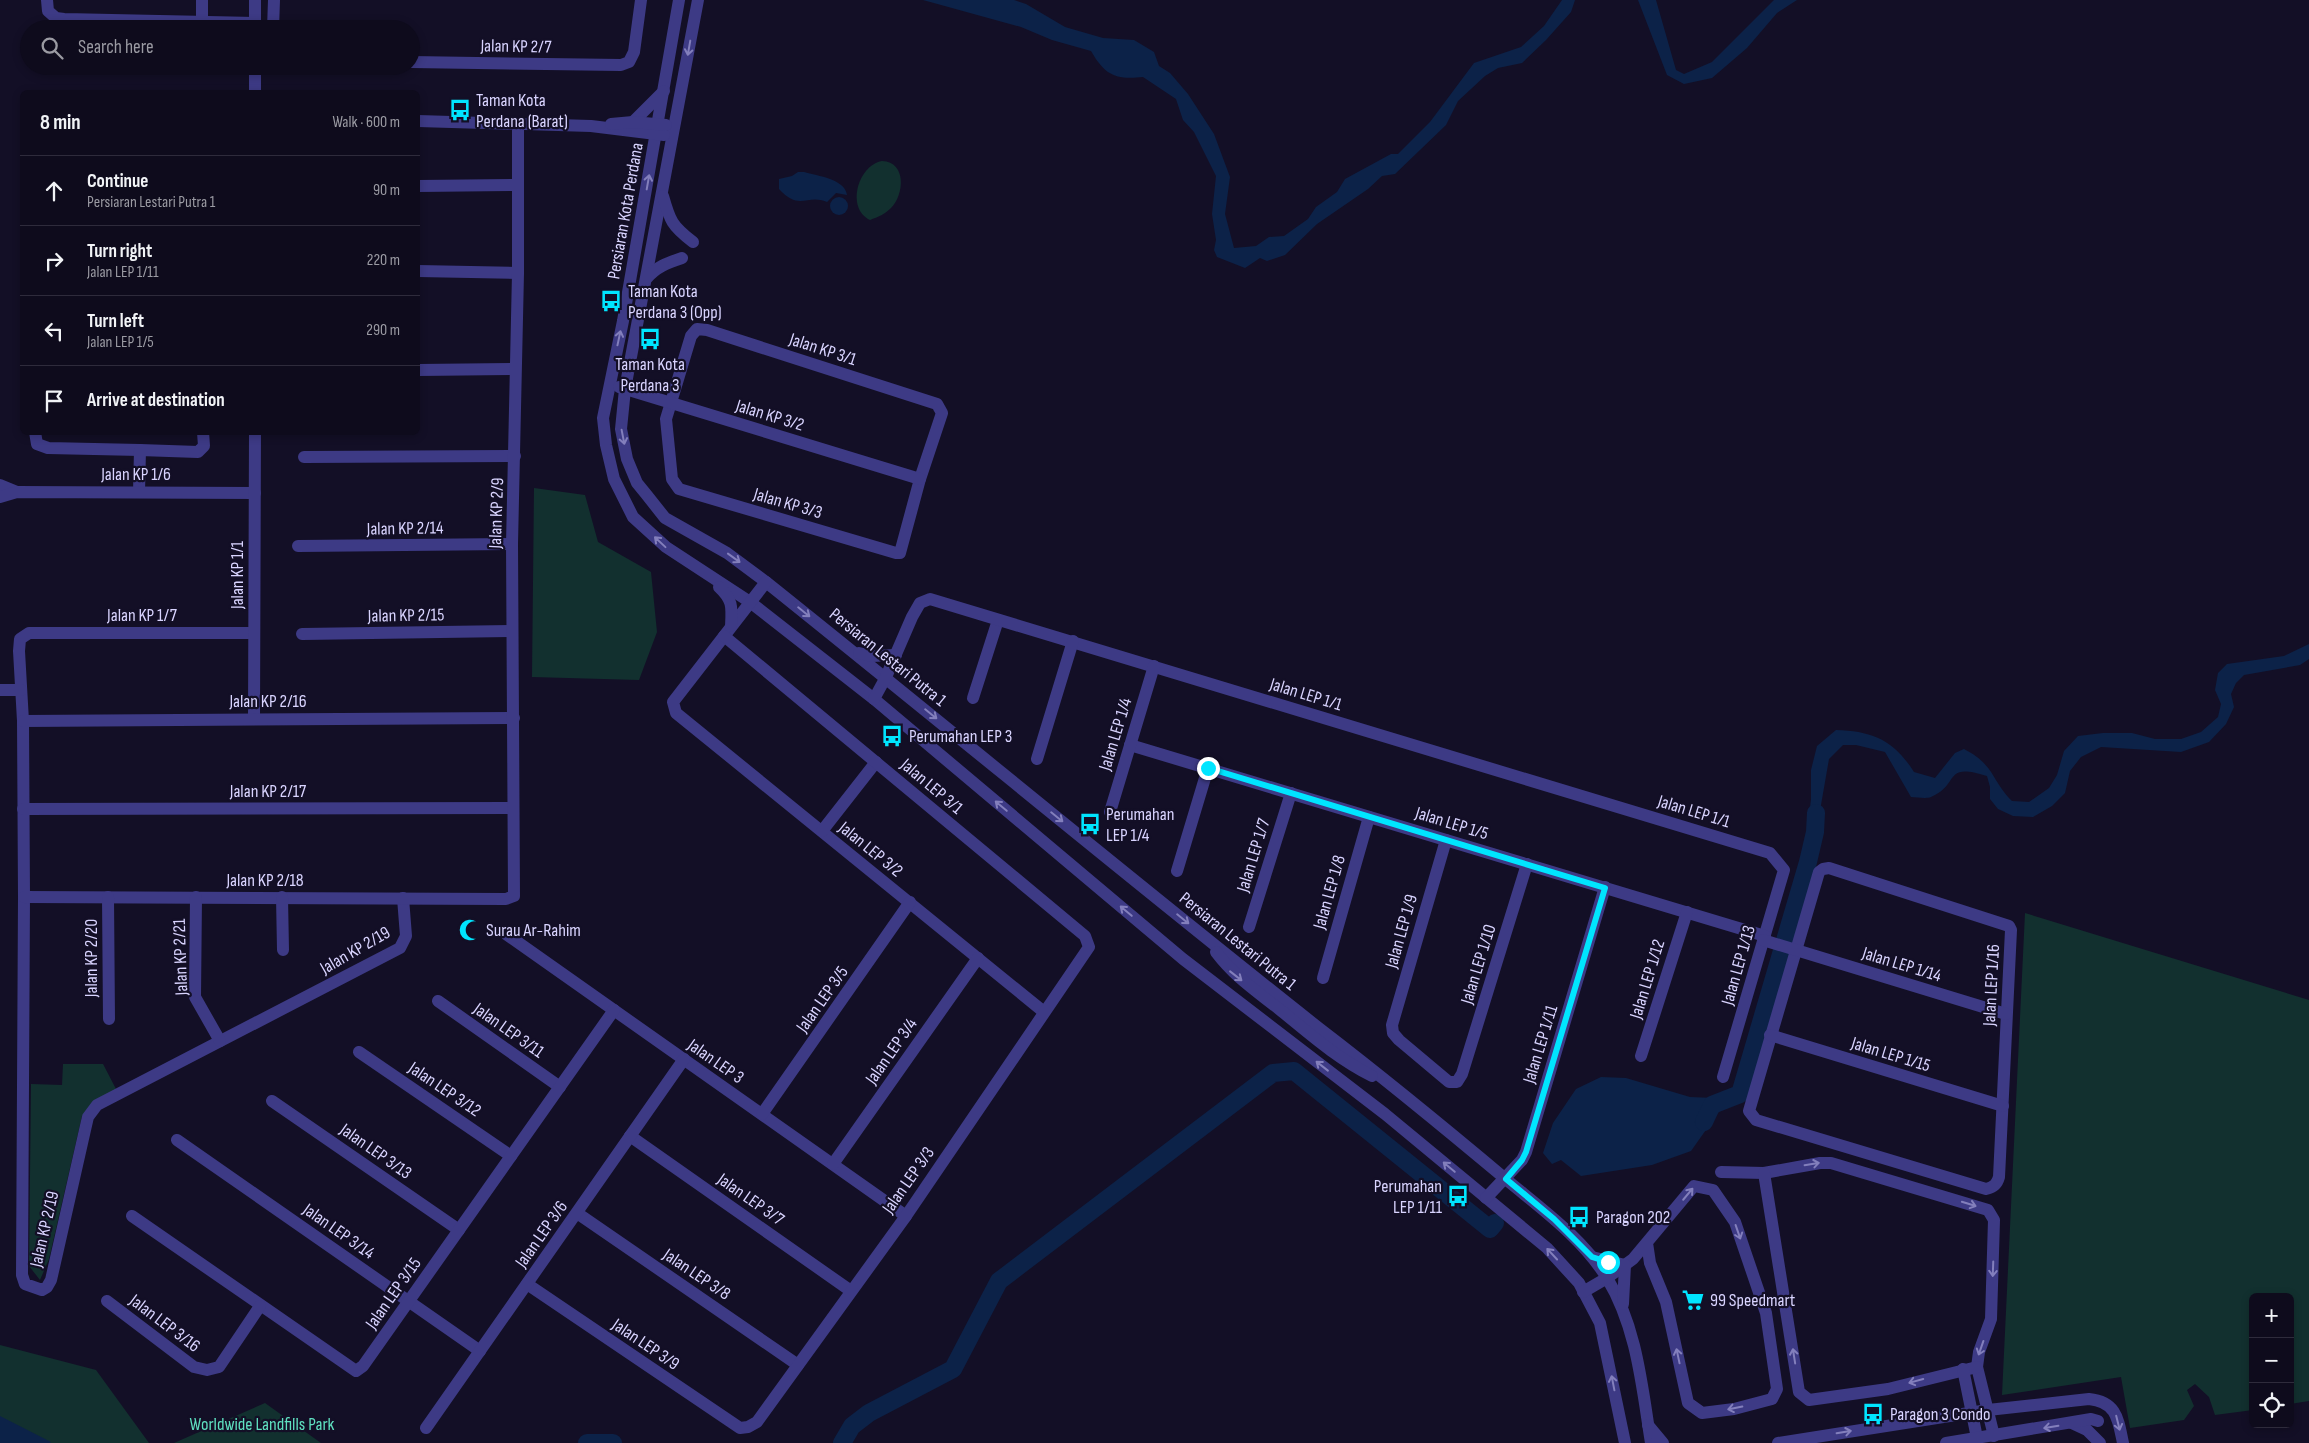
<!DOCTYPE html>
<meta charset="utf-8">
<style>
body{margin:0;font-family:"Sofia Sans Condensed",sans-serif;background:#1c1929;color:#f1f3f6}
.controls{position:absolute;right:15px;bottom:15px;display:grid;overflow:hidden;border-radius:8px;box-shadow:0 2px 8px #0003}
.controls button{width:45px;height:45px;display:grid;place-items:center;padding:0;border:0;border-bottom:1px solid #2e2b3b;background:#0e0b1c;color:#f1f3f6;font:25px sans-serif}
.stop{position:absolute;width:15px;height:15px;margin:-11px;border:4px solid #00e5ff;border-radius:50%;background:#fff}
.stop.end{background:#00e5ff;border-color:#fff;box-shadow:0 1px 5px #0008}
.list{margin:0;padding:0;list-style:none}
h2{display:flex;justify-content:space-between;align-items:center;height:65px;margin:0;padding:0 20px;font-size:21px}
h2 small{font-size:16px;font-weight:400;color:#9b9ba3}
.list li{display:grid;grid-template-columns:32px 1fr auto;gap:15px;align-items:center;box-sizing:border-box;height:70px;padding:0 20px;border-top:1px solid #2e2b3b}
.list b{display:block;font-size:19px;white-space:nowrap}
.list p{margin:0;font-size:16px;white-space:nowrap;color:#9b9ba3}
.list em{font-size:16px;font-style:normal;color:#9b9ba3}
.icon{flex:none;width:28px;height:28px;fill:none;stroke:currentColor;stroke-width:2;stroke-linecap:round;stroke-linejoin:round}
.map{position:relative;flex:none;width:2309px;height:1443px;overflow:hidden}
.search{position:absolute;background:#0e0b1c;box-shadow:0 2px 8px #0003;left:20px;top:20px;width:400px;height:55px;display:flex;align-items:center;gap:12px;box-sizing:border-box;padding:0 18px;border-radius:28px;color:#9b9ba3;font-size:19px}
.panel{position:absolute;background:#0e0b1c;box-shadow:0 2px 8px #0003;left:20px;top:90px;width:400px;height:345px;border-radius:8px}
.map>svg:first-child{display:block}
</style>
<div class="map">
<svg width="2309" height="1443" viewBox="0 0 2309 1443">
<rect width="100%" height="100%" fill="#130f26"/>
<g fill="#12302f">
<path d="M882,161C907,162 904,195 891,208C885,214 878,217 870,220C846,209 857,166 882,161Z"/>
<path d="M534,488L585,495L598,542L651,572L657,632L639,680L532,677Z"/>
<path d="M2025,913L2309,1000V1401L2290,1404V1297H2253V1410L2215,1415L2209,1397L2195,1384L2187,1390L2194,1406L2184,1420L2130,1428L2121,1377L2002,1395Z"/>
<path d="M63,1064H103L116,1089L82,1116L49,1259L40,1280L29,1266L31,1084L62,1085Z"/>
<path d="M0,1345L96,1370L149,1443H0Z"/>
<path d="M265,1403L321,1443H174Z"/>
</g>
<g fill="#0c2248">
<path d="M923,0H1014L1026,4L1065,27L1103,38L1134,40L1154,52L1159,66L1170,73L1188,94L1214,134L1230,177L1225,214L1234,248L1256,246L1269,237L1284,236L1308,219L1316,207L1337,192L1345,179L1391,154H1398L1430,122L1474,63L1521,47L1544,26L1562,0H1575L1571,12L1546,40L1522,63L1498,68L1485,76L1458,101L1446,125L1395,174L1382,176L1368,189L1317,224L1285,255L1267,261L1260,258L1245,268L1217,257L1214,250L1216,240L1212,214L1216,176L1194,132L1183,120L1176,99L1143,77C1115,80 1105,75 1091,51L1052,40L1021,27Z"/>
<path d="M1638,0H1656L1676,70L1684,74L1712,62L1774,0H1797L1777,13L1747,48L1712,78L1684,84L1667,75Z"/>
<path d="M798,172H804C818,176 845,179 847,195L836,193L827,202C807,193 800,212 779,189V179L792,176Z"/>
<circle cx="839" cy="206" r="9"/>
<path d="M2309,644V659L2300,665L2244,675L2236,683L2231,694L2234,707L2226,724L2209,742L2181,752L2101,747L2081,757L2070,771L2065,793L2052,806L2033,817L2013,816L1998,809L1990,799V787L1987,776C1942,762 1961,784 1931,797C1926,799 1917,797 1911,797L1885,752L1856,745H1843L1829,759L1821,805L1820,838L1807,835L1811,799V770L1817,746L1836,730C1872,731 1894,740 1914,772L1935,778L1955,753L1964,749C1995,765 1991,780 2012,801L2029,802L2049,788L2057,775L2064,751L2078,736L2103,733H2132L2155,739H2181L2201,732L2218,717L2221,704L2215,690L2218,673L2227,664L2284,656Z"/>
<path d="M1601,1077L1626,1078L1690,1097L1714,1098L1720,1110L1691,1151L1652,1165L1581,1176L1561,1160L1552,1164L1543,1153L1553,1123L1576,1089Z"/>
<path d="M0,1416L51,1442L50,1443H0Z"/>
</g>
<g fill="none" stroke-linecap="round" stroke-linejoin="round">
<g stroke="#0c2248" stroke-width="18">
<path d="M1704,1122L1712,1105L1740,1094L1808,862L1815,832L1816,813"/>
<path d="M587,1443H613"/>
<path d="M842,1443L852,1426L869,1413L953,1369L999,1281L1273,1073L1294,1071L1490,1229L1495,1223"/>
</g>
<g stroke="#3d3a85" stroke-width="12">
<path d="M47,0L48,11L56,18L64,19L255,23"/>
<path d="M202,0V21"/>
<path d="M679,0L623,321L603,418L606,445L614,479L633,517L666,547L750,602L874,699L1183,959L1385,1114L1547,1248L1579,1283L1600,1323L1625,1443"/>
<path d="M698,0L625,389L621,429L627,459L637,483L646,494L665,518L727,553L766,582C951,730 1134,882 1320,1029C1384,1078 1446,1129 1508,1181C1543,1210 1583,1239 1607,1278C1637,1327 1642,1387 1651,1443"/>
<path d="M255,29V0"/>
<path d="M273,29L274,0"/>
<path d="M411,62L621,65L629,62L634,52L641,0"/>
<path d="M255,92V66"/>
<path d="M418,121L591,126L664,135"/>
<path d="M633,122L664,91"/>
<path d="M611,124L633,122L666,125"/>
<path d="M418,186L518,185"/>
<path d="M663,196C670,221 672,226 693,242"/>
<path d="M418,271L518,273"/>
<path d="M646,279C656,267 667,263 682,258"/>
<path d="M697,329L707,330L937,404L942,413L920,479L900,553H896L679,489L672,479L666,419L691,336Z"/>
<path d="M418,370L515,369"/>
<path d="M619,387L920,479"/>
<path d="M35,432L37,444L48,448L140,450"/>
<path d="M304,457L515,456"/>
<path d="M0,485L17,492"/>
<path d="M139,492L140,450L198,452L204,446L203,432"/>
<path d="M0,497L17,492L255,493"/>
<path d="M298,546L512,544"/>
<path d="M766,582L673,702L676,713L1044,1012"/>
<path d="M719,587C733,600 732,607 731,626"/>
<path d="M254,633H29L20,639L19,651L23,721L24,897L22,1275L25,1284L42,1290L47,1287L51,1280L85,1130L88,1117L97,1105L400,948L406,936L403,898"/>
<path d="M302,634L512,631"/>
<path d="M859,653L872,656L896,655"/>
<path d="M0,690H21"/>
<path d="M973,698L998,620"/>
<path d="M874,699L886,677L912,617L920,603L930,599L1770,853L1784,870L1723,1077"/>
<path d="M254,718L255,432"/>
<path d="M23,721L514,718"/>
<path d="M1130,745L1765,936"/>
<path d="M1037,759L1073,641"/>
<path d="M23,809L513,808"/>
<path d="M1110,812L1154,666"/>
<path d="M822,831L876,762"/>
<path d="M1446,840L1392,1025L1393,1033L1399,1040L1449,1082H1457L1462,1074L1527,864"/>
<path d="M1829,868L2009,926L2011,930L1999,1177C1997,1184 1994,1187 1986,1189L1756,1120L1749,1111L1819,872L1823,869Z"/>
<path d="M1177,871L1208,768"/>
<path d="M24,897L506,899L514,896L512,544L518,273V123"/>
<path d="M108,897L109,1019"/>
<path d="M196,897L195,997L220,1041"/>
<path d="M282,897L283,950"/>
<path d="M1249,927L1291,793"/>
<path d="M506,934L906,1216"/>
<path d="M1763,940L2006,1014"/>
<path d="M1216,952C1235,977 1255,990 1279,1009C1310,1034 1335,1057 1372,1076"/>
<path d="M1323,978L1369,817"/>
<path d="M438,1001L560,1087"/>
<path d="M1770,1035L2003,1106"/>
<path d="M359,1052L511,1156"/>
<path d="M1641,1056L1687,912"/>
<path d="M272,1101L459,1230"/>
<path d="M762,1114L910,902"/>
<path d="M630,1136L851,1291"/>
<path d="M177,1140L480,1351"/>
<path d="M833,1164L978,958"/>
<path d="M1721,1172L1764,1173L1820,1163H1831L1988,1210L1994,1220L1991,1319L1979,1352L1977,1367L1994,1436"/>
<path d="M1764,1173L1799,1392L1809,1400L1888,1389L1977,1367"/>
<path d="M1486,1198L1522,1160L1526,1152L1605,887"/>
<path d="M577,1213L798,1365"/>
<path d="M132,1216L356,1371L363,1366L614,1010"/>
<path d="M1592,1257L1625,1265"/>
<path d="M527,1284L740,1428L748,1427L757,1422L906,1216L1089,947L1085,936L724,636"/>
<path d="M1583,1292L1607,1278L1633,1259L1694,1186L1713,1190L1735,1222L1766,1313L1777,1389L1772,1399L1734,1409L1702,1413L1688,1403L1666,1302L1650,1263L1647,1243"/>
<path d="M107,1301L194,1367L207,1370L219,1367L260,1306"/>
<path d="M1623,1304L1625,1265"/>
<path d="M1963,1369L1977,1438"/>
<path d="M2072,1423L2087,1430L2100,1443"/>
<path d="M1648,1425L1663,1443"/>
<path d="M426,1428L684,1059"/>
<path d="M1778,1443L1988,1410L2089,1399C2117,1402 2118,1419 2123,1443"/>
<path d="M1946,1443L2091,1419L2098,1421"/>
</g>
</g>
<defs><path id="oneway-shaft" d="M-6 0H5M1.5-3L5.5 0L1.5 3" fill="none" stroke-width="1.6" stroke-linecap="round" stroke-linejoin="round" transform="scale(1.25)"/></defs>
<g stroke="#837fbc">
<use href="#oneway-shaft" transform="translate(689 48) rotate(100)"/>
<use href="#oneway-shaft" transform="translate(648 182) rotate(-80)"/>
<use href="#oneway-shaft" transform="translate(619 338) rotate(-78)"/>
<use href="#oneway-shaft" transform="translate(623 437) rotate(79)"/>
<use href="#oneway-shaft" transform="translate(660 542) rotate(-137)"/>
<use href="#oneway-shaft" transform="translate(734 558) rotate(36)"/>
<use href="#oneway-shaft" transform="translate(804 612) rotate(39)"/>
<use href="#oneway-shaft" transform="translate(931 714) rotate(39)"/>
<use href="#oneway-shaft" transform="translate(1001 806) rotate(-140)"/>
<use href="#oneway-shaft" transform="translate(1057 817) rotate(39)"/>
<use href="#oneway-shaft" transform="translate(1126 911) rotate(-140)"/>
<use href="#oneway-shaft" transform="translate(1183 919) rotate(39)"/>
<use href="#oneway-shaft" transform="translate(1236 976) rotate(38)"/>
<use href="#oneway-shaft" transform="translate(1322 1066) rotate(-142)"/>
<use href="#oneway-shaft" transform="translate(1812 1164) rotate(-9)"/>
<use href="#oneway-shaft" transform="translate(1449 1167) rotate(-140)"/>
<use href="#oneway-shaft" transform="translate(1688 1194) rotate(-50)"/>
<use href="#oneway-shaft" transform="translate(1969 1204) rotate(17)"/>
<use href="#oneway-shaft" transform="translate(1738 1232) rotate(71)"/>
<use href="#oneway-shaft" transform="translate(1552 1254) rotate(-133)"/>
<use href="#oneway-shaft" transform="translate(1993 1269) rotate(92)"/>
<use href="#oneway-shaft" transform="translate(1981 1348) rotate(109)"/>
<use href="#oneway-shaft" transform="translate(1678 1356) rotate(-102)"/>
<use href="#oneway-shaft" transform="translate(1794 1356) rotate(-99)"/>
<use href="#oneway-shaft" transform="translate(1916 1381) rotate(165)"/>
<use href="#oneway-shaft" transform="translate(1613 1383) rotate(-101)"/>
<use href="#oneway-shaft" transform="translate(1735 1408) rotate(169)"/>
<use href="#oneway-shaft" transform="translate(2118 1423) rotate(76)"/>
<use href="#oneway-shaft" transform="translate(2051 1427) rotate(171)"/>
<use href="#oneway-shaft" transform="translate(1844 1432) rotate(-9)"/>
</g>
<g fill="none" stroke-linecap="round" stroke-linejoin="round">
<path stroke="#00e5ff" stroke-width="6" d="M1208,768L1605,888L1526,1152L1522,1160L1506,1179L1554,1219L1592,1257L1608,1262"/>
</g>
<defs>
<g id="bus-bare" transform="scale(1.725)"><path d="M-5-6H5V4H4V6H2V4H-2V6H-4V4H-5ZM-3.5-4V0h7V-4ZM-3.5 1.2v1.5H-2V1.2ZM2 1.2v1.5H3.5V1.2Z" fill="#00e5ff" stroke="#130f26" stroke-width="2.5" paint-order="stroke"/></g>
<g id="mosque-bare" transform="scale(1.725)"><path d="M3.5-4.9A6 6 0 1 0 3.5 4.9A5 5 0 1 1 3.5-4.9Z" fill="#00e5ff" stroke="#130f26" stroke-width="2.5" paint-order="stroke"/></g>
<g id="supermarket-bare" transform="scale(1.725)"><path d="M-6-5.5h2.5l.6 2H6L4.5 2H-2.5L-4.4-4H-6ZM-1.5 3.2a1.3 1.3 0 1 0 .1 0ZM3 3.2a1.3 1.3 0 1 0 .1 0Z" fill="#00e5ff" stroke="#130f26" stroke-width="2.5" paint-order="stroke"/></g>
</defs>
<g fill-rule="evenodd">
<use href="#bus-bare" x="460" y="110"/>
<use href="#bus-bare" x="611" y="301"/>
<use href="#bus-bare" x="650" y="339"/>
<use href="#bus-bare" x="892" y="736"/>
<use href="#bus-bare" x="1090" y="824"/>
<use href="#mosque-bare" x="470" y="930"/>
<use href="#bus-bare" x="1458" y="1196"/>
<use href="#bus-bare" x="1579" y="1217"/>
<use href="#supermarket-bare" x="1693" y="1300"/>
<use href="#bus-bare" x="1873" y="1414"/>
</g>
<g text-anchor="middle" stroke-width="4.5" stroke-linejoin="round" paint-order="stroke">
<g font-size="18" fill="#d9d4ff" stroke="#130f26">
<text transform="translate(516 46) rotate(1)" y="6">Jalan KP 2/7</text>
<text transform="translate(625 211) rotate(-80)" y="6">Persiaran Kota Perdana</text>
<text transform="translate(823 349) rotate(18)" y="6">Jalan KP 3/1</text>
<text transform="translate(770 415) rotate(17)" y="6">Jalan KP 3/2</text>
<text x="136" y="480">Jalan KP 1/6</text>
<text transform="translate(788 503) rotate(16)" y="6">Jalan KP 3/3</text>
<text transform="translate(496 513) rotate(-88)" y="6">Jalan KP 2/9</text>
<text transform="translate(405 528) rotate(-1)" y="6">Jalan KP 2/14</text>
<text transform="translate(237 575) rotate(-90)" y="6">Jalan KP 1/1</text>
<text x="142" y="621">Jalan KP 1/7</text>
<text transform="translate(406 615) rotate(-1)" y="6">Jalan KP 2/15</text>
<text transform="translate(888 657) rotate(39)" y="6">Persiaran Lestari Putra 1</text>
<text transform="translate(1306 694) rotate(17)" y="6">Jalan LEP 1/1</text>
<text x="268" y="707">Jalan KP 2/16</text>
<text transform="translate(1115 734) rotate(-73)" y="6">Jalan LEP 1/4</text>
<text transform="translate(932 786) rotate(40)" y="6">Jalan LEP 3/1</text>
<text x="268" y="797">Jalan KP 2/17</text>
<text transform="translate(1694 811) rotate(17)" y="6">Jalan LEP 1/1</text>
<text transform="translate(1452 823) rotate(17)" y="6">Jalan LEP 1/5</text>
<text transform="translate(871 849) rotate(39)" y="6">Jalan LEP 3/2</text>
<text transform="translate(1253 855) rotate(-73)" y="6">Jalan LEP 1/7</text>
<text x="265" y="886">Jalan KP 2/18</text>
<text transform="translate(1329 892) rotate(-74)" y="6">Jalan LEP 1/8</text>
<text transform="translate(1401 931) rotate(-74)" y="6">Jalan LEP 1/9</text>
<text transform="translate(1238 941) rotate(39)" y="6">Persiaran Lestari Putra 1</text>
<text transform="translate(355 950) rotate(-30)" y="6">Jalan KP 2/19</text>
<text transform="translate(180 957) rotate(-92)" y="6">Jalan KP 2/21</text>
<text transform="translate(91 958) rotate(-90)" y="6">Jalan KP 2/20</text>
<text transform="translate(1478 964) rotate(-73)" y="6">Jalan LEP 1/10</text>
<text transform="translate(1902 964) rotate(17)" y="6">Jalan LEP 1/14</text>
<text transform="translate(1738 965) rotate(-74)" y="6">Jalan LEP 1/13</text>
<text transform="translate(1647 979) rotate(-73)" y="6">Jalan LEP 1/12</text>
<text transform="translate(1991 985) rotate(-87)" y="6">Jalan LEP 1/16</text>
<text transform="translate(822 999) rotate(-55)" y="6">Jalan LEP 3/5</text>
<text transform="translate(509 1030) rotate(35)" y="6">Jalan LEP 3/11</text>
<text transform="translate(1540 1044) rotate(-73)" y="6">Jalan LEP 1/11</text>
<text transform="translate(891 1051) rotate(-55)" y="6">Jalan LEP 3/4</text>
<text transform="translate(1891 1054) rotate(17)" y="6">Jalan LEP 1/15</text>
<text transform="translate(716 1061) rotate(35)" y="6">Jalan LEP 3</text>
<text transform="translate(445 1089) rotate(34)" y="6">Jalan LEP 3/12</text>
<text transform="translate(376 1151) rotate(35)" y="6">Jalan LEP 3/13</text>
<text transform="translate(908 1180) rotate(-55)" y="6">Jalan LEP 3/3</text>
<text transform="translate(751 1199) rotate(35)" y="6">Jalan LEP 3/7</text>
<text transform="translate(44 1229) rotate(-77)" y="6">Jalan KP 2/19</text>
<text transform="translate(339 1231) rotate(35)" y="6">Jalan LEP 3/14</text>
<text transform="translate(541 1234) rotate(-55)" y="6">Jalan LEP 3/6</text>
<text transform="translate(697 1274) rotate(34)" y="6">Jalan LEP 3/8</text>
<text transform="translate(393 1293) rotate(-55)" y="6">Jalan LEP 3/15</text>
<text transform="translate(165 1323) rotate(37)" y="6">Jalan LEP 3/16</text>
<text transform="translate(646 1344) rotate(34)" y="6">Jalan LEP 3/9</text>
</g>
<g font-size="18" fill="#d9d4ff" stroke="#130f26" text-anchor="start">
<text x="476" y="106">Taman Kota<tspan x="476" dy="21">Perdana (Barat)</tspan></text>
<text x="628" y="297">Taman Kota<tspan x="628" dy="21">Perdana 3 (Opp)</tspan></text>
<text x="650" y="370" text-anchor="middle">Taman Kota<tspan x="650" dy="21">Perdana 3</tspan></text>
<text x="909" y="742">Perumahan LEP 3</text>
<text x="1106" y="820">Perumahan<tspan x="1106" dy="21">LEP 1/4</tspan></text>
<text x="486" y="936">Surau Ar-Rahim</text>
<text x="1442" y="1192" text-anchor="end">Perumahan<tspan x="1442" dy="21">LEP 1/11</tspan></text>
<text x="1596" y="1223">Paragon 202</text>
<text x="1710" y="1306">99 Speedmart</text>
<text x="1890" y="1420">Paragon 3 Condo</text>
</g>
<g font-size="18" fill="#5fe0c0" stroke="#130f26">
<text x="262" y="1430">Worldwide Landfills Park</text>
</g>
</g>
</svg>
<div class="controls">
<button>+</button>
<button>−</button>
<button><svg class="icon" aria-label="locate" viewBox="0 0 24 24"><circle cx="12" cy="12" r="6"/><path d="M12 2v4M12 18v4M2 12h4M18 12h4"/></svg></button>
</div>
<div class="stop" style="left:1608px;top:1262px"></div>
<div class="stop end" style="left:1208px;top:768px"></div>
<div class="search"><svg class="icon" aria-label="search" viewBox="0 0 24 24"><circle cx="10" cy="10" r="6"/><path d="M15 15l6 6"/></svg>Search here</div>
<section class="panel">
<h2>8 min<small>Walk · 600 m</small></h2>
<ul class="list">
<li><svg class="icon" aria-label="ahead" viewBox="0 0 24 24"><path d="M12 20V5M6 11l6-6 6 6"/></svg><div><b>Continue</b><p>Persiaran Lestari Putra 1</p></div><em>90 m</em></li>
<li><svg class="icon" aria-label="right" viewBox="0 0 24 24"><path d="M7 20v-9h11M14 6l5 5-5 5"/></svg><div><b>Turn right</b><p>Jalan LEP 1/11</p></div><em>220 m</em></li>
<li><svg class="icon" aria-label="left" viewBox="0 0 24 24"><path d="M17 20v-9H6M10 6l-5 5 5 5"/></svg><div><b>Turn left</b><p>Jalan LEP 1/5</p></div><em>290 m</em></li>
<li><svg class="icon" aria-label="arrive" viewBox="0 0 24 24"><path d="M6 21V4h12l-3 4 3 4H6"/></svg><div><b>Arrive at destination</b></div></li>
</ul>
</section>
</div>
